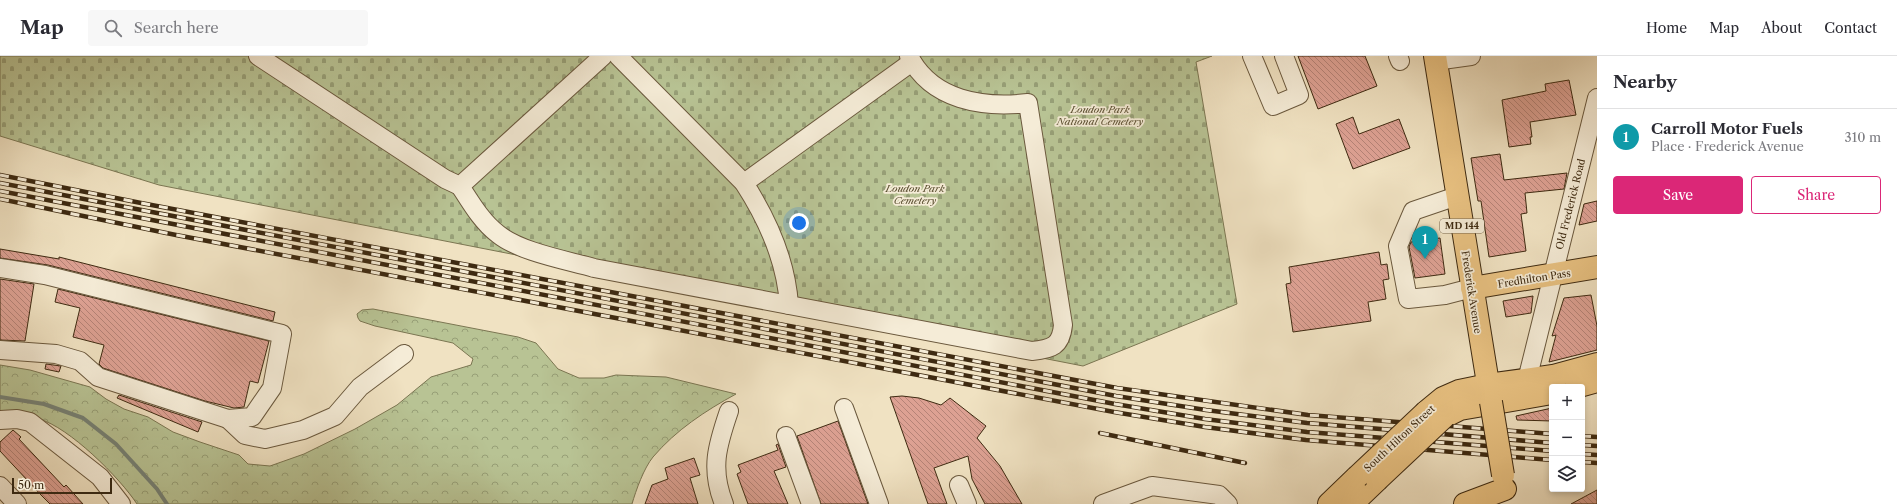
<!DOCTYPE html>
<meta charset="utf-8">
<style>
body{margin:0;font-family:"Libre Caslon Text",serif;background:#f7f7f7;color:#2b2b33}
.controls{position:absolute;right:12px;bottom:12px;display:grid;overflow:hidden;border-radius:4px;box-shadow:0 2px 6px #0003}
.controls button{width:36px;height:36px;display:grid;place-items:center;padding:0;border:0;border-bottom:1px solid #e1e1e2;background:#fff;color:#2b2b33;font:20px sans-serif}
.scale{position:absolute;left:12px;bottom:10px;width:100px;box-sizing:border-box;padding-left:4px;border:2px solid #3e2a11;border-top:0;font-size:11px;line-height:14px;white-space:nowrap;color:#3e2a11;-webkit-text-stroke:3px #f5ecd7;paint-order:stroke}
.you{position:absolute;left:799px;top:167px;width:14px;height:14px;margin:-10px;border:3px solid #fff;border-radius:50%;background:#1a73e8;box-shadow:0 0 0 6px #1a73e833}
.badge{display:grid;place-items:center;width:26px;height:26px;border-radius:50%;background:#db2777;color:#fff;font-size:13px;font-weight:700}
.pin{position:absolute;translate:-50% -33px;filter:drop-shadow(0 1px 2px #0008)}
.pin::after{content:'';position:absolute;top:21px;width:14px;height:12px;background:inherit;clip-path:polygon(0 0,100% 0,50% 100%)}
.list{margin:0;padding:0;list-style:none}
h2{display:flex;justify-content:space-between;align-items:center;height:52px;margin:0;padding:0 16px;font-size:17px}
h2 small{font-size:13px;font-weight:400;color:#7c7c81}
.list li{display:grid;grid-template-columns:26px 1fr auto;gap:12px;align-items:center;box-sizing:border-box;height:56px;padding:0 16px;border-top:1px solid #e1e1e2}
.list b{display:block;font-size:15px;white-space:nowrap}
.list p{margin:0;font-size:13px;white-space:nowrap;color:#7c7c81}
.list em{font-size:13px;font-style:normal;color:#7c7c81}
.actions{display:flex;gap:8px;padding:12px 16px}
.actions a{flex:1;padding:9px 0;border:1px solid #db2777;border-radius:4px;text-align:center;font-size:14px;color:#db2777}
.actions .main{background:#db2777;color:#fff}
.icon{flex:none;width:22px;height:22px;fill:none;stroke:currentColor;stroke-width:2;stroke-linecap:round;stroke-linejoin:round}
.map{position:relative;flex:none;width:1597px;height:448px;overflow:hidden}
header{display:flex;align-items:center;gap:24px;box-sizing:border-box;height:56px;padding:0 20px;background:#fff;border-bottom:1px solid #e1e1e2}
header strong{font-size:19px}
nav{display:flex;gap:22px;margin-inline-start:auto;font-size:14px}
.search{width:280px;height:36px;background:#f7f7f7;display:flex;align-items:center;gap:10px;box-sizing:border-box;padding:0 14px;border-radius:4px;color:#7c7c81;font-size:15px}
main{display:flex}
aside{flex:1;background:#fff}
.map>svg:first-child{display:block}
</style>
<header>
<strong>Map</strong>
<div class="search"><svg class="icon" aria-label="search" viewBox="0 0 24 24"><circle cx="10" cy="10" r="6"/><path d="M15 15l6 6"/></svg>Search here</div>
<nav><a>Home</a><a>Map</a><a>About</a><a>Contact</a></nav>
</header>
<main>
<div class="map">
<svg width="1597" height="448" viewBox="0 0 1597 448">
<defs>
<pattern id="forest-crowns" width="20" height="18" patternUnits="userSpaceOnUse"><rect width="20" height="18" fill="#b8c394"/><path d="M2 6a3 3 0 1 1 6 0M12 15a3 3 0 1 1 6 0" fill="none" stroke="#979f77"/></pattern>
<pattern id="cemetery-stones" width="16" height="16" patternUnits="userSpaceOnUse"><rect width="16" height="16" fill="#b8c394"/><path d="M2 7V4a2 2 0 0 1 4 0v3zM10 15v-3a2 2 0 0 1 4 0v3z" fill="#979f77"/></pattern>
<pattern id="building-back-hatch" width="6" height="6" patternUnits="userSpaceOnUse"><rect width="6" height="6" fill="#dda193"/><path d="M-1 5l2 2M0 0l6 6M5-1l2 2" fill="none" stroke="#b58377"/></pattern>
</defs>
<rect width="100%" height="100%" fill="#f0e2c2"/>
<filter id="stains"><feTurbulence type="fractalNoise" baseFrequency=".005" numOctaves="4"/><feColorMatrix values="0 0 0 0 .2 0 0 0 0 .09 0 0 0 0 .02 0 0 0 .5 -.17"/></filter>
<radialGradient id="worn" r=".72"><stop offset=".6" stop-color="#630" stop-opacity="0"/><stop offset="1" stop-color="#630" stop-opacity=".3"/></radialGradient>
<path fill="url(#forest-crowns)" stroke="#7b7652" d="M373,253L518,281L536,287L558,313L579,322H604L616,319L666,321L736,338C705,355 676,374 653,401C644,412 636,434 632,448H137C120,422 69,371 39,363C31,361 9,368 0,370V309L30,314L90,331L106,343L124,353L148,361L173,376L200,386L239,399L248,408L270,410L304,398L355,373L397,349L431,321L471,309L473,303L453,287L375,270L360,265L358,262L357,258L362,254Z"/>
<path fill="url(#cemetery-stones)" stroke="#7b7652" d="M0,0H1212L1196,6L1237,248L1083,310L159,129L0,80Z"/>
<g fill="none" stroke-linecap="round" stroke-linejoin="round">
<path stroke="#768276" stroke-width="4" d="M0,341L44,348L83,362L116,388L157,433L167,448"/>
</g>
<g fill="url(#building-back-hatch)" stroke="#3e2a11">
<path d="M1298,0H1365L1377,30L1318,53Z"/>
<path d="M1569,24L1576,59L1530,66L1532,81H1530L1531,88L1509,91L1502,44L1546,35L1545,28Z"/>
<path d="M1353,61L1359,78L1399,63L1410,92L1353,113L1336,68Z"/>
<path d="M1500,98L1504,124L1567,117L1564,133L1525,137L1527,157L1521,158L1526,195L1489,201L1481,145H1478L1471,102Z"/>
<path d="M1597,145V165L1579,169L1584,148Z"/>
<path d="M1440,182L1445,218L1415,222L1409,191L1411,186Z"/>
<path d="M0,193L59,203V201L275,256L273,265L48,209L0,202Z"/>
<path d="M1379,196L1381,209L1387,208L1389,223L1383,224L1386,243L1368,246L1371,265L1293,276L1286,228L1291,227L1289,211Z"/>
<path d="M0,223L34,228L25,285L0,284Z"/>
<path d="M58,233L269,285L258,327L250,325L244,351L234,352L205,345L103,312L99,308L104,289L73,281L80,252L55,246Z"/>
<path d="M1591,239L1597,270V294L1549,306L1556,279L1552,280L1564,242Z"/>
<path d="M1533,240L1531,257L1506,261L1503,245Z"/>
<path d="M46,308L61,310L59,316L45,313Z"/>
<path d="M119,339L202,366L198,376L117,342Z"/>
<path d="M902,340L919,342L941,349L950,342L986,370L977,382L1000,410L1022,448H985L972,423L968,400L934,412L947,448H928L890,341Z"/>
<path d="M1552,352V365L1517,364L1516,360Z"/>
<path d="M838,365L868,448H821L797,380Z"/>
<path d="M13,374L21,381L19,383L64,431L66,429L83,448H50L42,440L0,395V386Z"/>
<path d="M778,388L786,411L774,415L788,448H748L737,418L741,416L738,409L778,394L776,389Z"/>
<path d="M694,402L700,419L690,422L698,448H645L652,429L668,423L665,412Z"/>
<path d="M1597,434V448H1571Z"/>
</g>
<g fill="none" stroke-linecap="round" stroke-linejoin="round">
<g stroke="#6a583d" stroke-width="20">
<g id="minor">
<path d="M258,0L445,123L460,130L603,0"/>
<path d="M618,0L744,127C768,164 786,204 789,249"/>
<path d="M1252,0L1273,50L1299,39L1284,0"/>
<path d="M1398,0L1400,5"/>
<path d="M1435,5L1471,0"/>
<path d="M744,127L912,6"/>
<path d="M460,130C471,147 482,166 498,178C520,196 566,204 594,212L1032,295C1052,293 1061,290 1063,269L1028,47C983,52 932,45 909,0"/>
<path d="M1457,140L1413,155L1398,190L1408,243L1445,239L1472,232"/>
<path d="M0,212L45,219L282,278L272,332L252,361L228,363L98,321L80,305L56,298L0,294"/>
<path d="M1527,324L1597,42"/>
<path d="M844,352L879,448"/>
<path d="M228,363L245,379L265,383L303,374L335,360L360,331L404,298"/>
<path d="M0,364L17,363L30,366L100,421L121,448"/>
<path d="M786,380L811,448"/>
<path d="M959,429L967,448"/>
<path d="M0,430L17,448"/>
<path d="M724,448C710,413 717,390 729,355"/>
<path d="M1103,448L1152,430L1219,439L1228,448"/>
</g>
</g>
<g stroke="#3e2a11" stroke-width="24">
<g id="major">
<path d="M1435,0L1491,346"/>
<path d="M1472,232L1597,211"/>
<path d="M1576,331L1597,325"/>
<path d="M1426,356L1443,342L1459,335L1488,329L1553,320L1597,308"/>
<path d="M1444,361L1460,353L1552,337"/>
<path d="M1329,448L1357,421"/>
<path d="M1352,448L1377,424"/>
<path d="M1465,448L1505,433"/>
</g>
</g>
<use href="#minor" stroke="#f5ecd7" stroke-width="18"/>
<use href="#major" stroke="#e8c181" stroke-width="22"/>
<g stroke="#3e2a11" stroke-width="4.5">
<g id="rail">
<path d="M0,119L141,147L1117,332L1308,359L1552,378"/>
<path d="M0,127L1116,340L1206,354L1307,367L1552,387"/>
<path d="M0,135L1115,348L1205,363L1307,376L1552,395"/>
<path d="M0,143L176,179L1114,356L1205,371L1306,384L1552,404"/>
<path d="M1100,377L1245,407"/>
<path d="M1582,380L1597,381"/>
<path d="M1582,389L1597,390"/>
<path d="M1582,398L1597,399"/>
<path d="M1582,406L1597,407"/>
</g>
</g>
<use href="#rail" stroke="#f5ecd7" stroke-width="3" stroke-dasharray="9" stroke-linecap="butt"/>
<g stroke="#3e2a11" stroke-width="24" stroke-linecap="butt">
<g id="major-bridge">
<path d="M1491,346L1503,419"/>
<path d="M1357,421L1426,356"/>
<path d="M1377,424L1444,361"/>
</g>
</g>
<use href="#major-bridge" stroke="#e8c181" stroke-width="22"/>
</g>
<g text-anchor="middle" stroke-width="3.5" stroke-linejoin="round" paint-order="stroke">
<rect fill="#f5ecd7" stroke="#75644c" stroke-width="1" x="1440" y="163" width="44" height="14" rx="3"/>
<g font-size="9" font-weight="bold" fill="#3e2a11">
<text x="1462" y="173">MD 144</text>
</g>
<g font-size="10" font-style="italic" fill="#5c5032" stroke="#f5ecd7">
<text x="1100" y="57">Loudon Park<tspan x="1100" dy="12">National Cemetery</tspan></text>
<text x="915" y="136">Loudon Park<tspan x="915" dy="12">Cemetery</tspan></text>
</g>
<g font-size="10" fill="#3e2a11" stroke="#f5ecd7">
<text transform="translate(1570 148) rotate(-76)" y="4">Old Frederick Road</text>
<text transform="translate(1534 222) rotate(-9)" y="4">Fredhilton Pass</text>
<text transform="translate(1472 236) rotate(81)" y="4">Frederick Avenue</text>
<text transform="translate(1399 382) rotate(-43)" y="4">South Hilton Street</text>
</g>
</g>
<rect width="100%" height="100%" filter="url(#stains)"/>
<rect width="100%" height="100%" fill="url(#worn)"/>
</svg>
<div class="controls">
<button>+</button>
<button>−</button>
<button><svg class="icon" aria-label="layers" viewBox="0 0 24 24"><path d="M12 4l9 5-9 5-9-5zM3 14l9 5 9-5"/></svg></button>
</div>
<div class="scale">50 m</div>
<div class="you"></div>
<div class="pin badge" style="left:1425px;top:203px;background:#0f9aa8">1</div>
</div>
<aside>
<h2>Nearby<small></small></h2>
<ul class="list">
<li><span class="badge" style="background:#0f9aa8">1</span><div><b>Carroll Motor Fuels</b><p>Place · Frederick Avenue</p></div><em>310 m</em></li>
</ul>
<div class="actions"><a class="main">Save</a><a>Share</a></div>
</aside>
</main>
